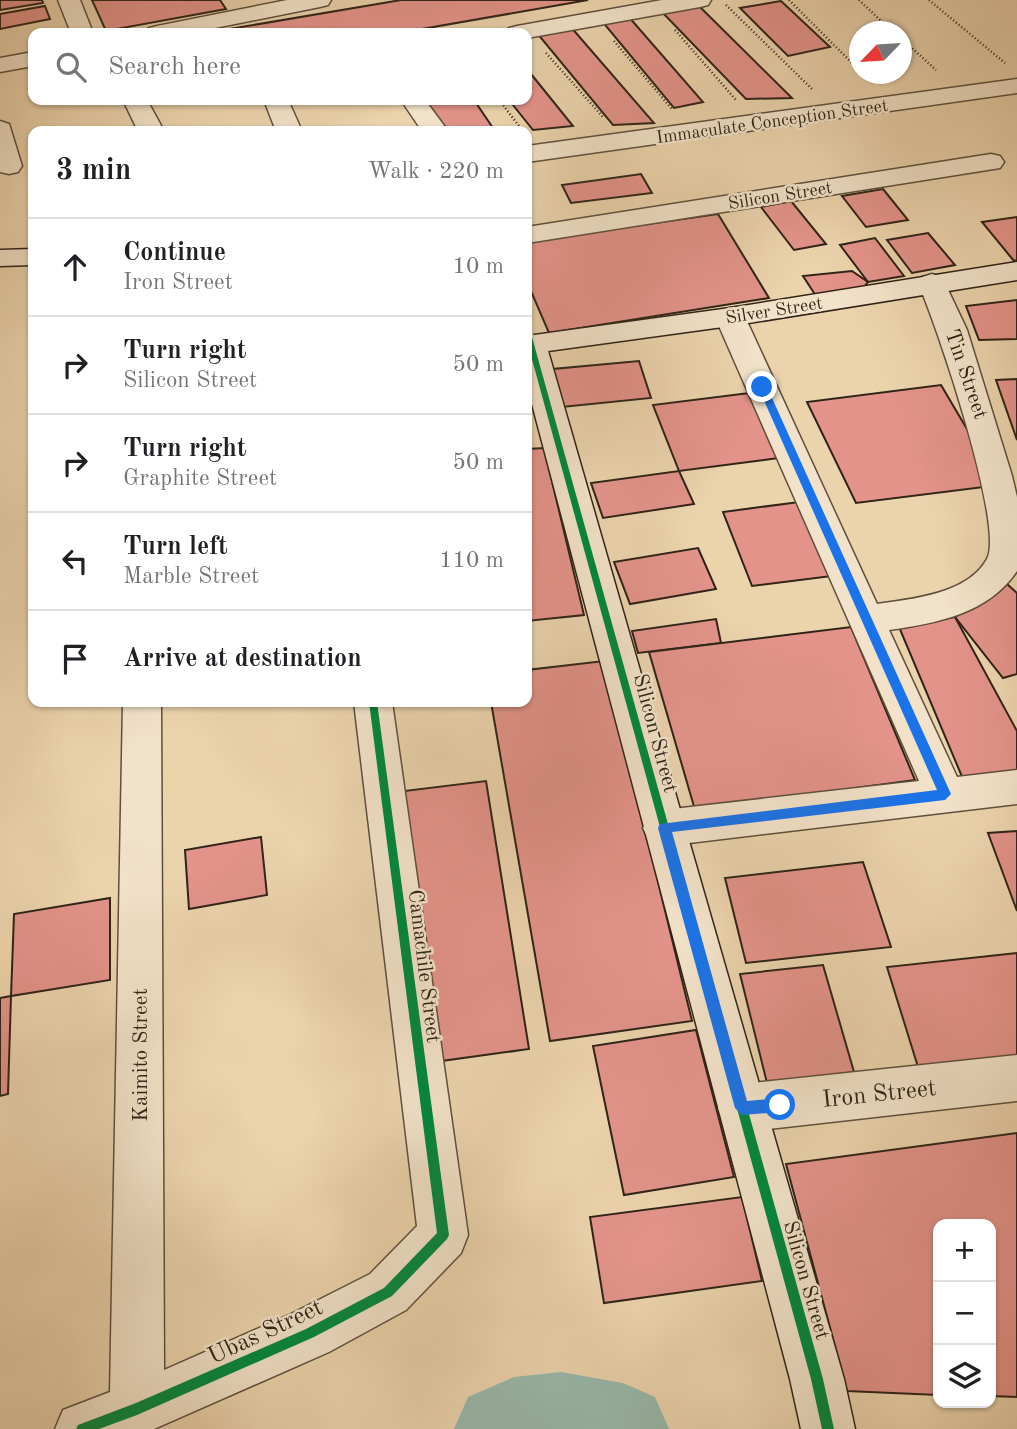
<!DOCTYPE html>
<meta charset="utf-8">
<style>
body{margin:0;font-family:"Old Standard TT",serif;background:#f6f6f6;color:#202124}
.controls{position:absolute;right:21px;bottom:21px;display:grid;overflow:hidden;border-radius:14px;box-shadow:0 2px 5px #0004}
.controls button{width:63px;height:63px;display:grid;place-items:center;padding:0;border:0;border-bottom:2px solid #e0e0e0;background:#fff;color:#202124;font:35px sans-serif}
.compass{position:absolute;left:849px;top:21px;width:63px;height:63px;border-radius:50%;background:#fff;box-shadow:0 2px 5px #0004;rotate:245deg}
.stop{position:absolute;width:21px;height:21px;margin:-16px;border:5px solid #1a73e8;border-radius:50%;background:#fff}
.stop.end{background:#1a73e8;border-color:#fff;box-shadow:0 2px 7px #0008}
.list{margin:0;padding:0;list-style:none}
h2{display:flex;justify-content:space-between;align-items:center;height:91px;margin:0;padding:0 28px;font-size:30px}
h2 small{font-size:23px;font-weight:400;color:#757577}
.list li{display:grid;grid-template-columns:46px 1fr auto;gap:21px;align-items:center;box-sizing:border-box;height:98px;padding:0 28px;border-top:2px solid #e0e0e0}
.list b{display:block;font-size:26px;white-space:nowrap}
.list p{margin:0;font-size:23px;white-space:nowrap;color:#757577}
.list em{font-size:23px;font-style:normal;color:#757577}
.icon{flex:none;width:38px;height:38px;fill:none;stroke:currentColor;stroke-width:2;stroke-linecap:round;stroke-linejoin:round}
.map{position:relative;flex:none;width:1017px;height:1429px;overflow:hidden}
.search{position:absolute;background:#fff;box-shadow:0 2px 5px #0004;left:28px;top:28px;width:504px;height:77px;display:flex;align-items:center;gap:18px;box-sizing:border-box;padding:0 24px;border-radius:14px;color:#757577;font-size:26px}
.panel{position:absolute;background:#fff;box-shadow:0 2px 5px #0004;left:28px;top:126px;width:504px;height:581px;border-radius:14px}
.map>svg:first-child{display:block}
</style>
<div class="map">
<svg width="1017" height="1429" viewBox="0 0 1017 1429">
<rect width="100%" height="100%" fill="#ebd3ac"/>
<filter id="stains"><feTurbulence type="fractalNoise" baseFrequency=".00286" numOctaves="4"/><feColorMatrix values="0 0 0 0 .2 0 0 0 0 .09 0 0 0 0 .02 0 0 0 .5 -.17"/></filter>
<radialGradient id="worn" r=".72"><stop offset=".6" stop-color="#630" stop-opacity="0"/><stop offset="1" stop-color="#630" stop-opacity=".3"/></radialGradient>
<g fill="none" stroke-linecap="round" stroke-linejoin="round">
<path fill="#98b8aa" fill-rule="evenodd" d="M561,1372L623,1383L655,1397L669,1429H454L468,1397L514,1377Z"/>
</g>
<g fill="#e3938a" stroke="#2f2418" stroke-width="2">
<path d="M0,0H42L43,3L0,10Z"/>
<path d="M92,0H220L226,9L106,31Z"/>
<path d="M401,0H588L399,33H206Z"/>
<path d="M781,1L830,47L788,56L740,8Z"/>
<path d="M698,5L792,98L746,99L660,10Z"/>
<path d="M45,6L50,19L0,29V14Z"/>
<path d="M628,16L703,102L674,108L601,20Z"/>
<path d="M570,26L654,123L613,125L536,32Z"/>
<path d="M527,69L573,126L533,130L509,100H527Z"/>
<path d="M425,100H474L495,131H444Z"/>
<path d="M641,174L652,193L571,203L562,185Z"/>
<path d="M883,189L908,220L866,227L842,196Z"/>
<path d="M791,201L826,244L794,250L761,207Z"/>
<path d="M718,214L769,298L549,333L527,282V241Z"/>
<path d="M1017,217V260L1014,261L982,222Z"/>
<path d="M928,233L955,265L912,273L887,240Z"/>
<path d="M875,238L904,276L868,282L840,245Z"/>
<path d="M852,271L868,282L864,287L816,296L803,276Z"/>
<path d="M1017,300V339L979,340L966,306Z"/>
<path d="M639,361L651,398L562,407L553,369Z"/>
<path d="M1017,379V440L996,380Z"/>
<path d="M941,385L1000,485L856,503L807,402Z"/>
<path d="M749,393L779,458L679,471L653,405Z"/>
<path d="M544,448L584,615L527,621V449Z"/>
<path d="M679,471L694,504L603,518L591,483Z"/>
<path d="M799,502L832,576L752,586L723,512Z"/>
<path d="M698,548L716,589L630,604L614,562Z"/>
<path d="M1007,584L1017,593V674L1003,678L955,617Z"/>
<path d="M955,617L1017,731V775L963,779L899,627Z"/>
<path d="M716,619L721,643L638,653L632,631Z"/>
<path d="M851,627L915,780L695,810L649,652Z"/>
<path d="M604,661L692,1021L550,1041L491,702H527V670Z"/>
<path d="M486,781L529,1049L434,1062L404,791Z"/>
<path d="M1017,831V911L988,833Z"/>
<path d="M261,837L267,895L189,909L185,850Z"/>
<path d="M863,862L891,947L746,963L725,878Z"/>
<path d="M110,898V980L11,996L14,914Z"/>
<path d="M1017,953V1056L918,1067L887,967Z"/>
<path d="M823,965L854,1072L767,1083L740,974Z"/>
<path d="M11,996L8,1094L0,1096V998Z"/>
<path d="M696,1030L734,1177L624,1195L593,1046Z"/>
<path d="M1017,1133V1397L991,1396V1224H938V1395L847,1391L786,1164Z"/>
<path d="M742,1197L762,1281L604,1303L590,1217Z"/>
</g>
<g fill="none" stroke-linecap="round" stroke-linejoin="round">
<g stroke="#5e503d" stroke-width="3">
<g id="street">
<path d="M58,0H80L93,33H71Z"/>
<path d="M287,0H331L328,5L320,7L190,33H145L149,28L157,26Z"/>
<path d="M662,0H711L708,5L700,7L527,38V33H505L509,28L517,26Z"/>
<path d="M33,52V66L0,72V58Z"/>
<path d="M1017,79V93L527,162V146Z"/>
<path d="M123,100H147L164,131H138Z"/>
<path d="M264,100H288L302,131H276Z"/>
<path d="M401,100H425L448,131H422Z"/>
<path d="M0,121L9,124L22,166L18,172L9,174L0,172Z"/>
<path d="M991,154L1000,156L1004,162L1000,168L527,243V227Z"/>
<path d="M932,274L942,277L967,330L1012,476L1017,497V571C988,614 937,623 889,630L957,777L1017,770V804L664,846L649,841L643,828L649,815L664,810L919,781L715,317L720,311L730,308L740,311L745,317L877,604C912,599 968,594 987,559C1005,527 936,322 918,283L922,277Z"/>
<path d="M123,702H161L164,1370L291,1314L370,1274L417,1226L354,702H392L468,1235L461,1253L406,1310L329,1352L154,1429H55L63,1410L110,1392Z"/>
<path d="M1017,1055V1101L742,1132L725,1125L718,1108L725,1091L742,1084Z"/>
</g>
</g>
<g stroke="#2f2418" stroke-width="3">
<g id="secondary">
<path d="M33,249V265L0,266V250Z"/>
<path d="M1017,262V280L730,326L548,351L844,1379L855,1429H801L790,1379L527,385V336L730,308Z"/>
</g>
</g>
<g stroke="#2f2418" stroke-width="2.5" stroke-dasharray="1 2.5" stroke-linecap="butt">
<path d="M789,0L860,71"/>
<path d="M859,0L893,32"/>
<path d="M929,0L1005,63"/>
<path d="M726,5L812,89"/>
<path d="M675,30L736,100"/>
<path d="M902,39L936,70"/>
<path d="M614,41L672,109"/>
<path d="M546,53L603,117"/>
<path d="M862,74L870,81"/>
<path d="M499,100L523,131"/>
</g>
<use href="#street" fill="#f2e2c9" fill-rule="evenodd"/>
<use href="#secondary" fill="#f2e2c9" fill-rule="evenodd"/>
<g stroke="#f2e2c9" stroke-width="4">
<g id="cycleway">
<path d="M527,328L530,330L823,1379L834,1429H822L811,1379L527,341Z"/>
<path d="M369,702H377L449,1235L447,1239L392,1296L314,1337L137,1415L99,1429H76L78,1425L136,1403L306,1329L384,1288L437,1233Z"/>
</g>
</g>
<use href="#cycleway" fill="#00873e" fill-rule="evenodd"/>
</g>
<path fill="#1a73e8" d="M762,384L767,387L951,794L945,800L672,832L747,1101L780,1098L787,1105L780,1112L742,1115L735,1108L658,828L660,824L937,790L758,387Z"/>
<g text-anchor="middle" stroke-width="5" stroke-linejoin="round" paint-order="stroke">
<g font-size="18" fill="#2f2418" stroke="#f2e2c9">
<text transform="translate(772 121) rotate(-8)" y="6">Immaculate Conception Street</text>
<text transform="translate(780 195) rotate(-9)" y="6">Silicon Street</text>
<text transform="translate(774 310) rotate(-9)" y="6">Silver Street</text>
</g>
<g font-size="21" fill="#2f2418" stroke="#f2e2c9">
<text transform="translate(967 374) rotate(71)" y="7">Tin Street</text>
<text transform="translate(656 733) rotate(75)" y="7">Silicon Street</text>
<text transform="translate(425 966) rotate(83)" y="7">Camachile Street</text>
<text transform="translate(140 1055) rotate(-90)" y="7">Kaimito Street</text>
<text transform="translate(807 1280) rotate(74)" y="7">Silicon Street</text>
</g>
<g font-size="24" fill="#2f2418" stroke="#f2e2c9">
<text transform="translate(879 1093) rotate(-6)" y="8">Iron Street</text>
<text transform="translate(265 1331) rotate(-25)" y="8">Ubas Street</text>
</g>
</g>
<rect width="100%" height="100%" filter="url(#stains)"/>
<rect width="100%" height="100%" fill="url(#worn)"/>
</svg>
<div class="controls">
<button>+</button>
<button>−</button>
<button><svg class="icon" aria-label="layers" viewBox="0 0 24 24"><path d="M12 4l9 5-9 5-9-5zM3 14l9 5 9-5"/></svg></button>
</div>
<svg class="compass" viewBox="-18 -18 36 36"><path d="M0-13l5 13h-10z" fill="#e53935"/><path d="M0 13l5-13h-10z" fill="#757577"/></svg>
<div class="stop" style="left:780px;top:1105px"></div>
<div class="stop end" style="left:762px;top:387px"></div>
<div class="search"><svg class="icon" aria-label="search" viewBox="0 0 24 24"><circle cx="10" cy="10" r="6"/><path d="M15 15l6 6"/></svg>Search here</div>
<section class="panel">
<h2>3 min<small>Walk · 220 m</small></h2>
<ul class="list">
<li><svg class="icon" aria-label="ahead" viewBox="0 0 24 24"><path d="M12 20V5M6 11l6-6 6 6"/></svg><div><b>Continue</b><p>Iron Street</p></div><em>10 m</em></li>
<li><svg class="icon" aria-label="right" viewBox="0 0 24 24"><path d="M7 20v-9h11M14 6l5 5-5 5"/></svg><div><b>Turn right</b><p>Silicon Street</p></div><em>50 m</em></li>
<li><svg class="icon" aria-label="right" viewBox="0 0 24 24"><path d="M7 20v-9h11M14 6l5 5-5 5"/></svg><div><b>Turn right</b><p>Graphite Street</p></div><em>50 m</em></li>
<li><svg class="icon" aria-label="left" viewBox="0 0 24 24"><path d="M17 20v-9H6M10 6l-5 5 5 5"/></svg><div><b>Turn left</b><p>Marble Street</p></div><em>110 m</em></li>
<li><svg class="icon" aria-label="arrive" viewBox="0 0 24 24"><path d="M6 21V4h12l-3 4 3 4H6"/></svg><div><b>Arrive at destination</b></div></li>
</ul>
</section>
</div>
